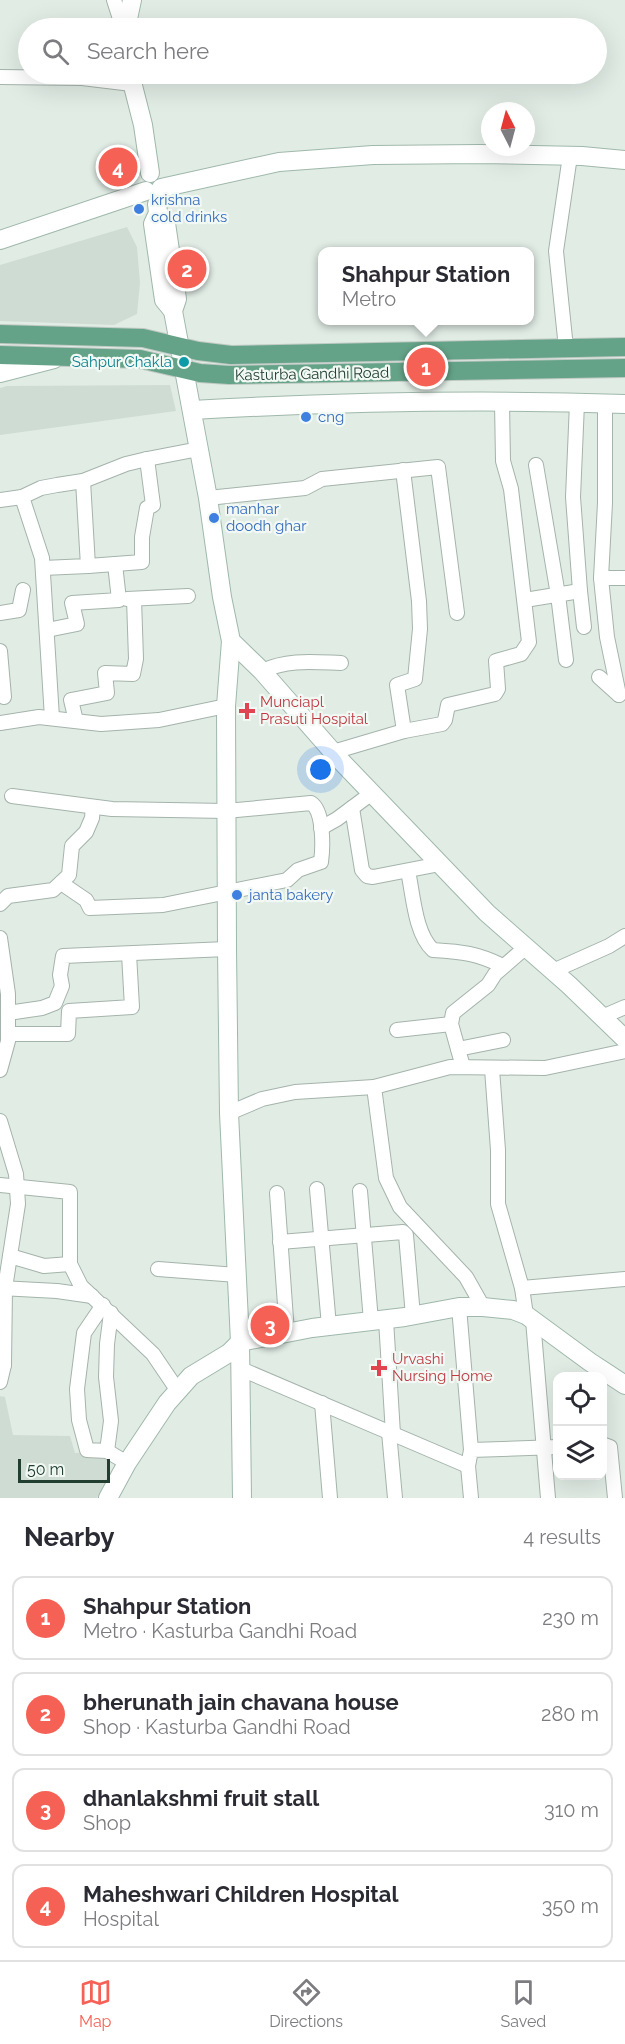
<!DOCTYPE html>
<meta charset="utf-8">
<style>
body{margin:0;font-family:Raleway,sans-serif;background:#f7f7f7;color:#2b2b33}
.controls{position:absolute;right:18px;bottom:18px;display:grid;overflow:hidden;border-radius:12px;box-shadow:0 6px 24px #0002}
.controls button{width:54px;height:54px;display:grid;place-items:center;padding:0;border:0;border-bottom:2px solid #e1e1e2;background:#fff;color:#2b2b33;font:30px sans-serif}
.compass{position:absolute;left:481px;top:102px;width:54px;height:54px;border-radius:50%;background:#fff;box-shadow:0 6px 24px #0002;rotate:354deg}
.scale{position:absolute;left:18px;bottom:15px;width:92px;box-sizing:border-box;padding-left:6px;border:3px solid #213e31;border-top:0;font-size:16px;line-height:21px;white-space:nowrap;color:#213e31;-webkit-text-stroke:4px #f2f9f4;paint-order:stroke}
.you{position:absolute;left:321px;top:770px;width:21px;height:21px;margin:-15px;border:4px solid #fff;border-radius:50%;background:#1a73e8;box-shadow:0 0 0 9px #1a73e833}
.badge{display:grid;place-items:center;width:39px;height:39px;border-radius:50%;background:#f66156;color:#fff;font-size:20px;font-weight:700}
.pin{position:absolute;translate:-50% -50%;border:3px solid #fff;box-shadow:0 2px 6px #0006}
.popup{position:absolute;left:318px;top:247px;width:216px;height:78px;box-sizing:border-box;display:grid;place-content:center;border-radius:12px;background:#fff;filter:drop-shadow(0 2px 4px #0005);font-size:20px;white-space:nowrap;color:#7c7c81}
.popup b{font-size:22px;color:#2b2b33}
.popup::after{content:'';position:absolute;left:50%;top:100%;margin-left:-12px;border:12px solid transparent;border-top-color:#fff}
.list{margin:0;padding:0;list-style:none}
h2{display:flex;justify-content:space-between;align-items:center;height:78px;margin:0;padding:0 24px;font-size:26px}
h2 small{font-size:20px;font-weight:400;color:#7c7c81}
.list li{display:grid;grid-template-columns:39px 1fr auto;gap:18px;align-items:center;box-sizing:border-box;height:84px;margin:0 12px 12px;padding:0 12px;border:2px solid #e1e1e2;border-radius:12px}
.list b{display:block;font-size:22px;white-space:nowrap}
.list p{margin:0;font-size:20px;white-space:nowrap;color:#7c7c81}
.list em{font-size:20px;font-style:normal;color:#7c7c81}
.icon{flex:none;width:33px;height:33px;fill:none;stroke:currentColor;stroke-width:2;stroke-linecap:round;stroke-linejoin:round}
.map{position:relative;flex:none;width:625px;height:1498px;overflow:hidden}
.search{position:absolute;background:#fff;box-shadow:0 6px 24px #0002;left:18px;right:18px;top:18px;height:66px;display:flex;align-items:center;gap:15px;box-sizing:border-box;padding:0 21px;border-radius:33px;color:#7c7c81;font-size:22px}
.sheet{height:462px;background:#fff}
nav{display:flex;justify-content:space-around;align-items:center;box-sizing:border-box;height:84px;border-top:2px solid #e1e1e2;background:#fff;font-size:16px;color:#7c7c81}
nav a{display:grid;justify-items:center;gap:3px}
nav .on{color:#f66156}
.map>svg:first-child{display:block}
</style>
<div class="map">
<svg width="625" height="1498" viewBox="0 0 625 1498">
<rect width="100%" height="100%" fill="#e1ece5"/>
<g fill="#cfdcd4">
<path d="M127,227L137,247L140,283L137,314L114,325L0,321V265Z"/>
<path d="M170,385L176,411L0,435V388L7,386Z"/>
<path d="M0,1396L5,1397L13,1435L70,1436L75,1453L112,1451L107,1480L97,1498H0Z"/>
</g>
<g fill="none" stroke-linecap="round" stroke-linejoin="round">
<g stroke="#a4b4ab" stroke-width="16">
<g id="street">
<path d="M114,0L123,28"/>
<path d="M0,77L82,78L132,84"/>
<path d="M566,348L556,251L570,156"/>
<path d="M577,403L573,497L580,591L584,627"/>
<path d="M605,403V503L601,578L607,637L619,695"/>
<path d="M536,465L558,595L566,660"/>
<path d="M403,470L419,601L420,629L415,679L397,685L404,731"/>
<path d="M22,497L42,558L52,718"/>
<path d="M208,498L305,488L322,479L438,467L457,613"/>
<path d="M0,500L22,497L41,488L57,485L83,481L126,464L147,459L199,449"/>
<path d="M88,566L142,562V537L147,508L153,505L147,459"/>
<path d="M43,568L88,566L83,481"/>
<path d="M601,578H625"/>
<path d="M127,599L188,596"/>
<path d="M525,600L580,591"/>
<path d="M0,613L19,610L23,590"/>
<path d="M47,630L77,624L72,603L119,600L115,564"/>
<path d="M0,651L4,697"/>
<path d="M262,671C288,659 313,662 341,663"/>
<path d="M599,677L619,695"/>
<path d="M76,721L71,700L107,693L105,673L133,674L136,659L134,599"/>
<path d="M0,723L39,717L101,724L159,720L226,706"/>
<path d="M333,752L404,731L442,724L445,720L448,705L495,694L498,689L496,661L521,654L529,642L511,489L503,461L502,403"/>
<path d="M12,796L112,809L226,811L311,803C324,811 323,848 321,862L298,870L287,880L163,905L90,908L86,900L61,883"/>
<path d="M352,808L362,870L367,876L373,877L440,864"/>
<path d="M321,828L337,819L372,793"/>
<path d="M408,871C413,894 415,934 433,950C463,952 476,953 503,966"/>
<path d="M0,904L8,896L53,890L69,875L72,846L86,832L92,818L93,807"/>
<path d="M0,938L8,994V1041L0,1070"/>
<path d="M553,971L609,946L625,936"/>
<path d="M8,1013L42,1008L55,1003L62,986L60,975L63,956L227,949"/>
<path d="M602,1017L625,1007"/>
<path d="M397,1030L451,1024"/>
<path d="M8,1034H68L69,1011L132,1007L129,954"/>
<path d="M458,1049L503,1040"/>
<path d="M463,1067L451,1024L453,1013L488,985L495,974L526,947"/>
<path d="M492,1069L498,1150V1204L522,1288L526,1315"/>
<path d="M229,1113L262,1099L295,1092L374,1087"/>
<path d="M0,1121L16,1174L18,1204L5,1288L4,1365H0"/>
<path d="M0,1185L70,1192V1264L81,1286L153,1354L178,1391"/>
<path d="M317,1189L329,1326"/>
<path d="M360,1191L371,1321"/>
<path d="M277,1193L287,1333"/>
<path d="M280,1242L403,1232L406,1235L413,1316"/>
<path d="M10,1256L44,1266L70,1264"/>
<path d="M158,1269L237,1275"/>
<path d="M0,1288L57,1291L92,1296"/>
<path d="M522,1288L625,1279"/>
<path d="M103,1305L84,1333L77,1389L79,1420L87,1450L107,1451L127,1463"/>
<path d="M459,1307L471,1450"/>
<path d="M483,1307L466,1277L400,1207L386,1178L374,1087L450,1067L545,1068L625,1051"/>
<path d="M386,1320L393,1434"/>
<path d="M533,1320L548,1498"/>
<path d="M241,1369L468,1466"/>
<path d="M0,1382L4,1365"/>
<path d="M322,1403L330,1498"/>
<path d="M389,1432L395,1498"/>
<path d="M602,1444L610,1447L615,1498"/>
<path d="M107,1451L111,1421L106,1377L107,1344L111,1313"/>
<path d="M471,1498L468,1466L471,1450L558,1447"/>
</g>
</g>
<g stroke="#9fb8ab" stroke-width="20">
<g id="secondary">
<path d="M126,28L132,0"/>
<path d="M130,74L143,125L150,173"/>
<path d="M161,188L279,162L373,155L480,154L582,156L625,160"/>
<path d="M157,204L158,213L153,224L164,300L173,311"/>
<path d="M158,213L166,223L177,299L173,311L208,498L222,597L231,641L262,671L339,759L487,913L569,985L625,1039"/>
<path d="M0,240L146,191"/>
<path d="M0,373L54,359"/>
<path d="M192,410C336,402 481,399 625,404"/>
<path d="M231,641L226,706L227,949L229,1113L240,1342L242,1498"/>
<path d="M108,1498L127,1463L167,1403L191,1376L229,1353L240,1342L312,1328L405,1317L459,1307H483L513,1310L526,1315L590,1362L625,1385"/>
</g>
</g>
<g stroke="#c1c9c5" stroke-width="20">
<g id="primary">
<path d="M0,334L143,338L198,351L231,355L625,347"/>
<path d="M0,355L140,359L200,373L229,375L625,368"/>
</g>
</g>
<use href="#street" stroke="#fff" stroke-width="14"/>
<use href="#secondary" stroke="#fff" stroke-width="18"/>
<use href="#primary" stroke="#64a388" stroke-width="18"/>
</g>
<g fill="#3f7fe0" stroke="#f2f9f4" stroke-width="2">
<circle cx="139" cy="209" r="6"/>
<circle cx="306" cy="417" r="6"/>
<circle cx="214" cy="518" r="6"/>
<circle cx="237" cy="895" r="6"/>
</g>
<circle fill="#0f9aa8" stroke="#f2f9f4" stroke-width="2" cx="184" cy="362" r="6"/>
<g fill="#e0444e" stroke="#f2f9f4" stroke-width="2">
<path d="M244 702h6v6h6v6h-6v6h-6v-6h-6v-6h6z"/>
<path d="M376 1359h6v6h6v6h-6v6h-6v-6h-6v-6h6z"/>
</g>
<g text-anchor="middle" stroke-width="4.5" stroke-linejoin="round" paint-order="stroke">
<g font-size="15" fill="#366cbe" stroke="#f2f9f4" text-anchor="start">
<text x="151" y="205">krishna<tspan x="151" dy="17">cold drinks</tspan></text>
<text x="318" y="422">cng</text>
<text x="226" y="514">manhar<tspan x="226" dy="17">doodh ghar</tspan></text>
<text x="249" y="900">janta bakery</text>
</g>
<g font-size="15" fill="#0d838f" stroke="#f2f9f4" text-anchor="end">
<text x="172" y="367">Sahpur Chakla</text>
</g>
<g font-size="15" fill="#213e31" stroke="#f2f9f4">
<text transform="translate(312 374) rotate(-1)" y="5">Kasturba Gandhi Road</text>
</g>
<g font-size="15" fill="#be3a42" stroke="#f2f9f4" text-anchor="start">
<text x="260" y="707">Munciapl<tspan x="260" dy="17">Prasuti Hospital</tspan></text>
<text x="392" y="1364">Urvashi<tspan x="392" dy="17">Nursing Home</tspan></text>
</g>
</g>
</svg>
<div class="controls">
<button><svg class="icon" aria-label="locate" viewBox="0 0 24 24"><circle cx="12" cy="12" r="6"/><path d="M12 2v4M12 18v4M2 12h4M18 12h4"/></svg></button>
<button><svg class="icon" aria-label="layers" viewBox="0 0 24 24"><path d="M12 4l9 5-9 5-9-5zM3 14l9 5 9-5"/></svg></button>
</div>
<svg class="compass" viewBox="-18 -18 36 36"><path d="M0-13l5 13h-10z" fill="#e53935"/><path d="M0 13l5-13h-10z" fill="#7c7c81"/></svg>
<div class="scale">50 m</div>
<div class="you"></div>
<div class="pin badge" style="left:426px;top:367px">1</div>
<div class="popup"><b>Shahpur Station</b>Metro</div>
<div class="pin badge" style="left:187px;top:269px">2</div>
<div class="pin badge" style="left:270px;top:1325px">3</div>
<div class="pin badge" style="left:118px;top:167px">4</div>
<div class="search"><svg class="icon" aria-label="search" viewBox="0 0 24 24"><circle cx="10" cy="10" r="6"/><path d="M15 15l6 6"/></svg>Search here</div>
</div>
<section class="sheet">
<h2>Nearby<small>4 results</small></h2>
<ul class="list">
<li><span class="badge">1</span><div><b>Shahpur Station</b><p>Metro · Kasturba Gandhi Road</p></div><em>230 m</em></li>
<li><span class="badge">2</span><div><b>bherunath jain chavana house</b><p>Shop · Kasturba Gandhi Road</p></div><em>280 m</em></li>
<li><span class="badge">3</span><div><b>dhanlakshmi fruit stall</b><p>Shop</p></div><em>310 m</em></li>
<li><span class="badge">4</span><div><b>Maheshwari Children Hospital</b><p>Hospital</p></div><em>350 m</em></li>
</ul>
</section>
<nav>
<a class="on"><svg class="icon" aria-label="map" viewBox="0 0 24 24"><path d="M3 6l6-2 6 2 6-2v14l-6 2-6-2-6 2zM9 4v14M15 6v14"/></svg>Map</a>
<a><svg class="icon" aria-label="directions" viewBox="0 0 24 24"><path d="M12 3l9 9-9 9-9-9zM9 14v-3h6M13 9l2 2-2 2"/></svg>Directions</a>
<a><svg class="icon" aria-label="saved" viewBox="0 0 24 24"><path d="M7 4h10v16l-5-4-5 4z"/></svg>Saved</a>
</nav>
